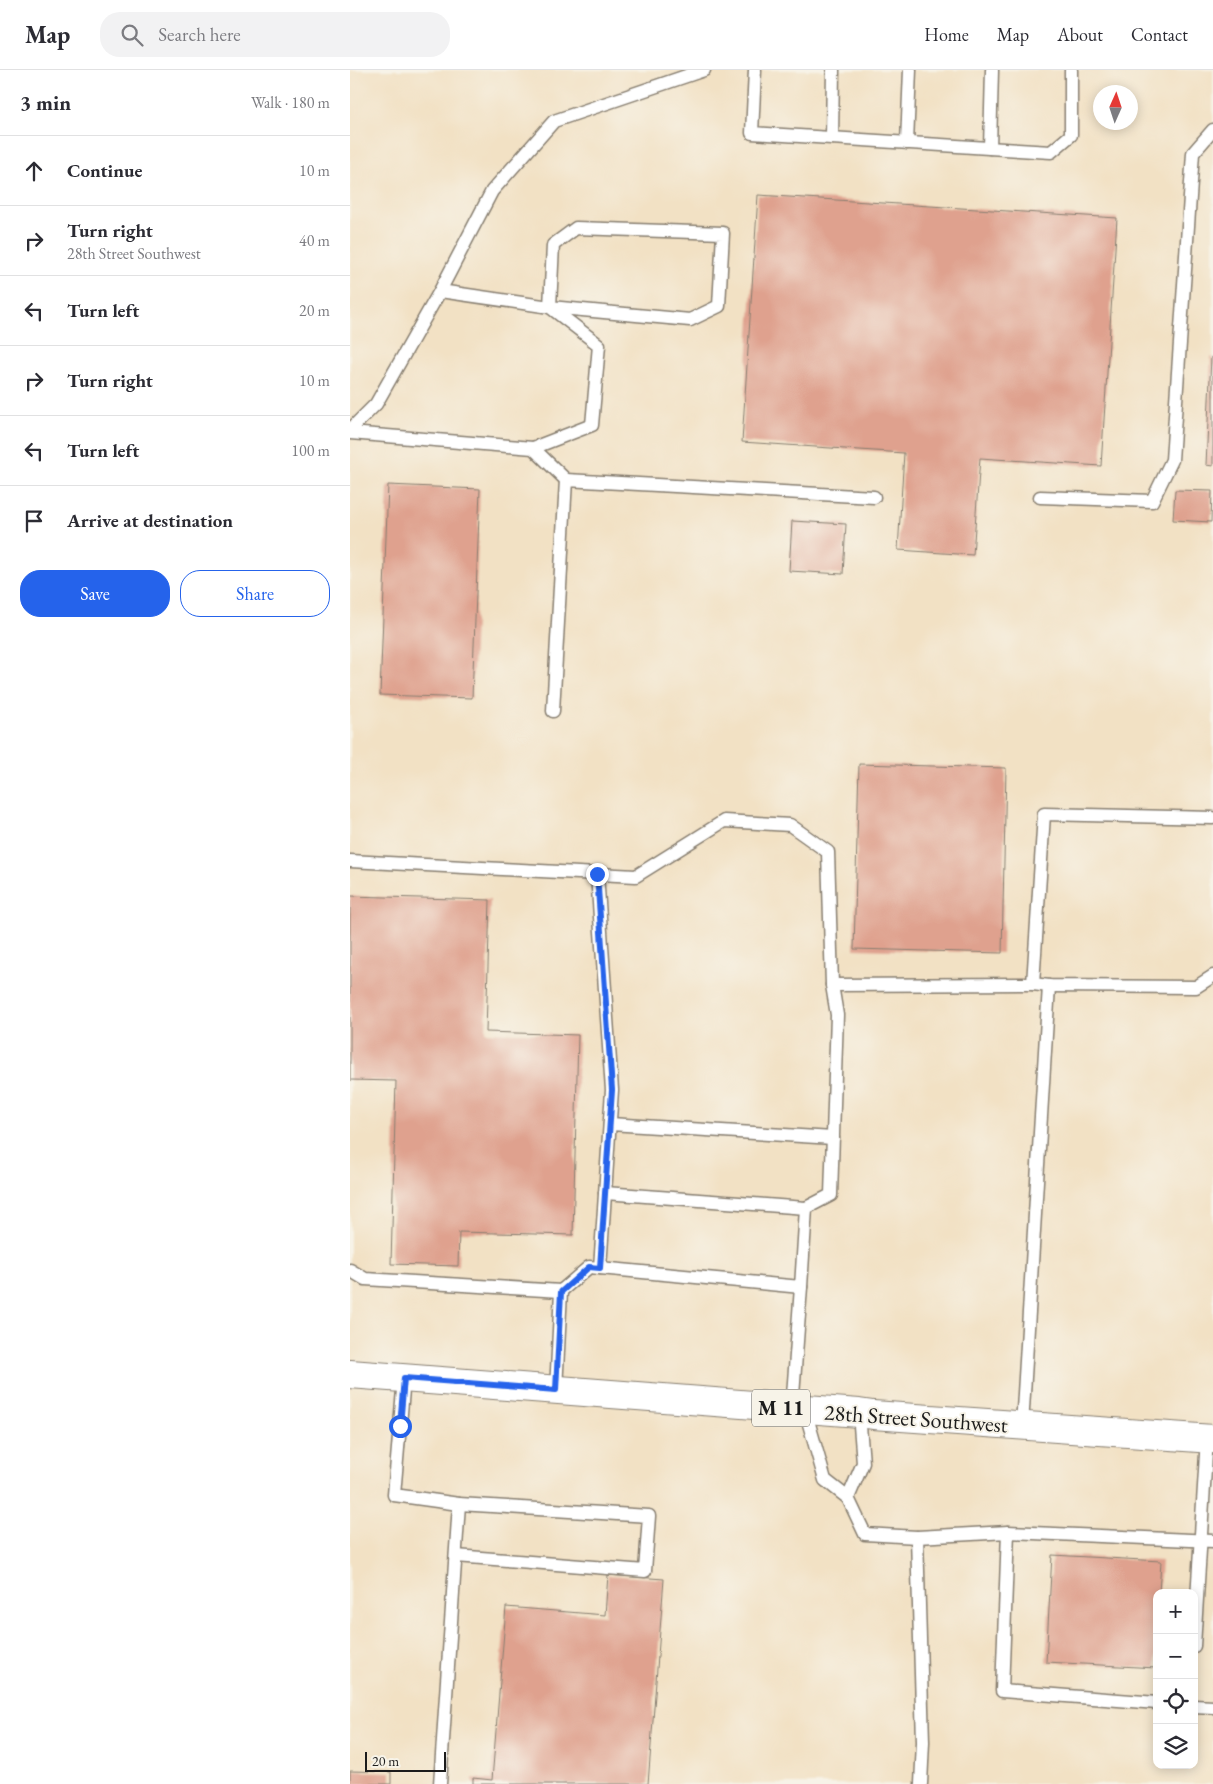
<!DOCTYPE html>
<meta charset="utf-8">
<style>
body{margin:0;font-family:"EB Garamond",serif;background:#f2f2f3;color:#2b2b33}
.controls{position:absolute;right:15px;bottom:15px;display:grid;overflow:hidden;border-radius:10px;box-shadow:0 2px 12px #0003}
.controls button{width:45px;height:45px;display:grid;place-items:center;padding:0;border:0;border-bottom:1px solid #e1e1e2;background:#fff;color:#2b2b33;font:25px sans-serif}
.compass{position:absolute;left:743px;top:15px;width:45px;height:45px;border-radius:50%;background:#fff;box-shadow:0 2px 12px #0003;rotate:3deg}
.scale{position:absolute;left:15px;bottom:12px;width:81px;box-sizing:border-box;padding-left:5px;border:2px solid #1c1c1c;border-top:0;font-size:14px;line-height:18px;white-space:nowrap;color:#1c1c1c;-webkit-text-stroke:4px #f7f3e8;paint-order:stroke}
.stop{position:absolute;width:15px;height:15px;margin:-11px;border:4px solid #2563eb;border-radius:50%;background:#fff}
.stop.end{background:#2563eb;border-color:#fff;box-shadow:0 1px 5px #0008}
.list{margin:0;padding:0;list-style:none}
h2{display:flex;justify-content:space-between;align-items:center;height:65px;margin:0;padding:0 20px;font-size:21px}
h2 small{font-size:16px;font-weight:400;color:#7c7c81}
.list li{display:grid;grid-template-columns:32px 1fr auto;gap:15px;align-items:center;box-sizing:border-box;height:70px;padding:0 20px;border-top:1px solid #e1e1e2}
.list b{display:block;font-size:19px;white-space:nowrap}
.list p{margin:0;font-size:16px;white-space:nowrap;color:#7c7c81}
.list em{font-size:16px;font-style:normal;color:#7c7c81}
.actions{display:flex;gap:10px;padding:15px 20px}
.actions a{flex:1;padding:11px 0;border:1px solid #2563eb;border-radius:20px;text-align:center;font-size:18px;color:#2563eb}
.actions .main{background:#2563eb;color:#fff}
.icon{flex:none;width:28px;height:28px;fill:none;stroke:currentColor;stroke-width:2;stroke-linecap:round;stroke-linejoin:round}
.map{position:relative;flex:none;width:863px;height:1714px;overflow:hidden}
header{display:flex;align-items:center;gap:30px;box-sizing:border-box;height:70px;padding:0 25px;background:#fff;border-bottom:1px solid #e1e1e2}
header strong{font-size:24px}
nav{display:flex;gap:28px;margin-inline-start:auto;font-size:18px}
.search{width:350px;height:45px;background:#f2f2f3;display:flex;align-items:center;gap:12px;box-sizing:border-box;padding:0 18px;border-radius:20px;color:#7c7c81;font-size:19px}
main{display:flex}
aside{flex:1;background:#fff}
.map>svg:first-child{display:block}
</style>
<header>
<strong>Map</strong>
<div class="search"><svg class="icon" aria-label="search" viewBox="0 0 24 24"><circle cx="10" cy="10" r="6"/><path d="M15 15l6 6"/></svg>Search here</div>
<nav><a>Home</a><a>Map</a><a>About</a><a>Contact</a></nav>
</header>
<main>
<aside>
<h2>3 min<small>Walk · 180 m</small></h2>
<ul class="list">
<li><svg class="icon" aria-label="ahead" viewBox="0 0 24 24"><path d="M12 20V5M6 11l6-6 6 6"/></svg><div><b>Continue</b></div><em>10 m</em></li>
<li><svg class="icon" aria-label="right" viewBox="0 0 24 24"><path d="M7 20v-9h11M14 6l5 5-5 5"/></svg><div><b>Turn right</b><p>28th Street Southwest</p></div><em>40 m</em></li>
<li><svg class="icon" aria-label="left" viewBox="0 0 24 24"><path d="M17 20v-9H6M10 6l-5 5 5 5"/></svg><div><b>Turn left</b></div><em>20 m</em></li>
<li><svg class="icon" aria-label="right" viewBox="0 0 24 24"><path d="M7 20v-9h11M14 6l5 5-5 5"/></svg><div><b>Turn right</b></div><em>10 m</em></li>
<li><svg class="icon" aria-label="left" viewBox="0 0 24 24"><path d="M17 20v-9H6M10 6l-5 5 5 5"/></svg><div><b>Turn left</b></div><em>100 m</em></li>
<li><svg class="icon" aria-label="arrive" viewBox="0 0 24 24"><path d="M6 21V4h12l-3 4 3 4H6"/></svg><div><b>Arrive at destination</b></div></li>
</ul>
<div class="actions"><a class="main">Save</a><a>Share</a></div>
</aside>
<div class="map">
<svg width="863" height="1714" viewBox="0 0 863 1714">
<rect width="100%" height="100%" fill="#f7f3e8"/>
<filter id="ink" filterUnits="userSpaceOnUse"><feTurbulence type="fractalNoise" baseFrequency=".02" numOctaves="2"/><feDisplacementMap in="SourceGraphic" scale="10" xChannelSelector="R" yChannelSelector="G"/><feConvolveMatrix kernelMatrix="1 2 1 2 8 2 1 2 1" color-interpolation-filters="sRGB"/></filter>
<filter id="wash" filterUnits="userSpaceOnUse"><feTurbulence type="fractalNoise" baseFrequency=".0096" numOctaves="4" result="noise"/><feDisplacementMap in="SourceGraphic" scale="20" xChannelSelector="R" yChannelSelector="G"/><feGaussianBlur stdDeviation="1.12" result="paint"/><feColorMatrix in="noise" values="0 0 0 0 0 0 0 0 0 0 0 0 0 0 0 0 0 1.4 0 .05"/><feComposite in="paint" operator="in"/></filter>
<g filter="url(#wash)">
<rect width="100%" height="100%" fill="#f2e1c4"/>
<g id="blocks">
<g fill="#dfa18e">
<path d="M408,125L767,148L751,396L630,388L623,485L548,480L554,383L392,372Z"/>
<path d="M861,287H863V396L856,395Z"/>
<path d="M38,415L130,419L122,628L30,625Z"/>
<path d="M825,420L862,421L861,452L823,450Z"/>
<path d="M442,451L496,454L493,504L439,501Z"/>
<path d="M509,694L656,698L652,883L504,879Z"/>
<path d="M0,826L140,830L136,962L228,965L223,1165L109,1162L108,1196L41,1194L46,1011L0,1010Z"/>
<path d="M702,1485L811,1491L809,1523H807L806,1598L696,1592Z"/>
<path d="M258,1505L314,1509L298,1714H123V1708L142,1710L156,1537L255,1545Z"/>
<path d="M0,1701L41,1702V1714H0Z"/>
</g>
</g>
</g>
<g filter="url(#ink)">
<use href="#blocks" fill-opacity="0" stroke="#877e70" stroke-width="1"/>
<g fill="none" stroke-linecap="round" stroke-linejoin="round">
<g stroke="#877e70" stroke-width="15">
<g id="lane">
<path d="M405,0L402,63L701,82L721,65V0"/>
<path d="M482,68L483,0"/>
<path d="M557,73L560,0"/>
<path d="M640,78L642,0"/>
<path d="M226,158L373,163L369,236L340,250L200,237L203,175Z"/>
<path d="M90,221L200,237L249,275L242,355L183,378"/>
<path d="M0,360L26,334L90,221L142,121L204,51L354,0"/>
<path d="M0,363L183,378L216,410"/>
<path d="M690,427L802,431L822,390L843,83L863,60"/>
<path d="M203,641L216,410L524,427"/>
<path d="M0,791L286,806L374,751L440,755L478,782L482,915"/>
<path d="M247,804L262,1020L250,1198"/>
<path d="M683,914L694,744L863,748"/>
<path d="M260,1054L483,1068"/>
<path d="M255,1123L456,1138"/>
<path d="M0,1200L15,1209L211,1221L239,1197L451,1217L456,1138L481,1125L487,945L482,915L683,914L699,916L846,917L863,906"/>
<path d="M54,1308L44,1425L109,1434L90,1714"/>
<path d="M206,1320L211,1221"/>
<path d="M442,1339L451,1217"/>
<path d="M455,1340L475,1410L498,1428L513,1393L509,1343"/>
<path d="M672,1356L699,916"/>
<path d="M498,1428L515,1464L567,1467L658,1462L652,1621L807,1633"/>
<path d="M658,1462L863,1471"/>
<path d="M567,1467L573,1672L571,1714"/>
<path d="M106,1486L295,1501L299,1446L109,1434"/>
<path d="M844,1576L857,1368"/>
<path d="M844,1636L863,1637"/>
</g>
</g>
<g stroke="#877e70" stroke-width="30">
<path id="primary" d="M0,1304L509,1343L523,1345L863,1369"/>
</g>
<use href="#lane" stroke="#fff" stroke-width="12"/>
<use href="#primary" stroke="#fff" stroke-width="28"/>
</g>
</g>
<g fill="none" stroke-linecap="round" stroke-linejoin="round" filter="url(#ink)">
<path stroke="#2563eb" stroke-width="6" d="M50,1356L54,1308L206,1320L211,1222L239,1197L250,1198L262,1020L247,804"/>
</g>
<g text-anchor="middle" stroke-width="4" stroke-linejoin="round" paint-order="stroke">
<rect fill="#f7f3e8" stroke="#5e5c59" stroke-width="1" x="402" y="1319.5" width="58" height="37" rx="4"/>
<g font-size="21" font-weight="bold" fill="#1c1c1c">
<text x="431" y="1345">M 11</text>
</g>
<g font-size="22" fill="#1c1c1c" stroke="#f7f3e8">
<text transform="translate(566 1348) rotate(4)" y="8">28th Street Southwest</text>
</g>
</g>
</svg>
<div class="controls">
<button>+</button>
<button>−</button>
<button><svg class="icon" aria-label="locate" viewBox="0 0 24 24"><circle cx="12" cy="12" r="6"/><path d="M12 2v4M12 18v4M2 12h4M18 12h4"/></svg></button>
<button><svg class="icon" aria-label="layers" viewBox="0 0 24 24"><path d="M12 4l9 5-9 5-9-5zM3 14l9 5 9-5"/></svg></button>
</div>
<svg class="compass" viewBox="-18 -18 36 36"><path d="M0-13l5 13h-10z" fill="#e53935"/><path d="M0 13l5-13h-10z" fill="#7c7c81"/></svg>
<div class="scale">20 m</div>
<div class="stop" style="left:50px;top:1356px"></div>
<div class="stop end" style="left:247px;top:804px"></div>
</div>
</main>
